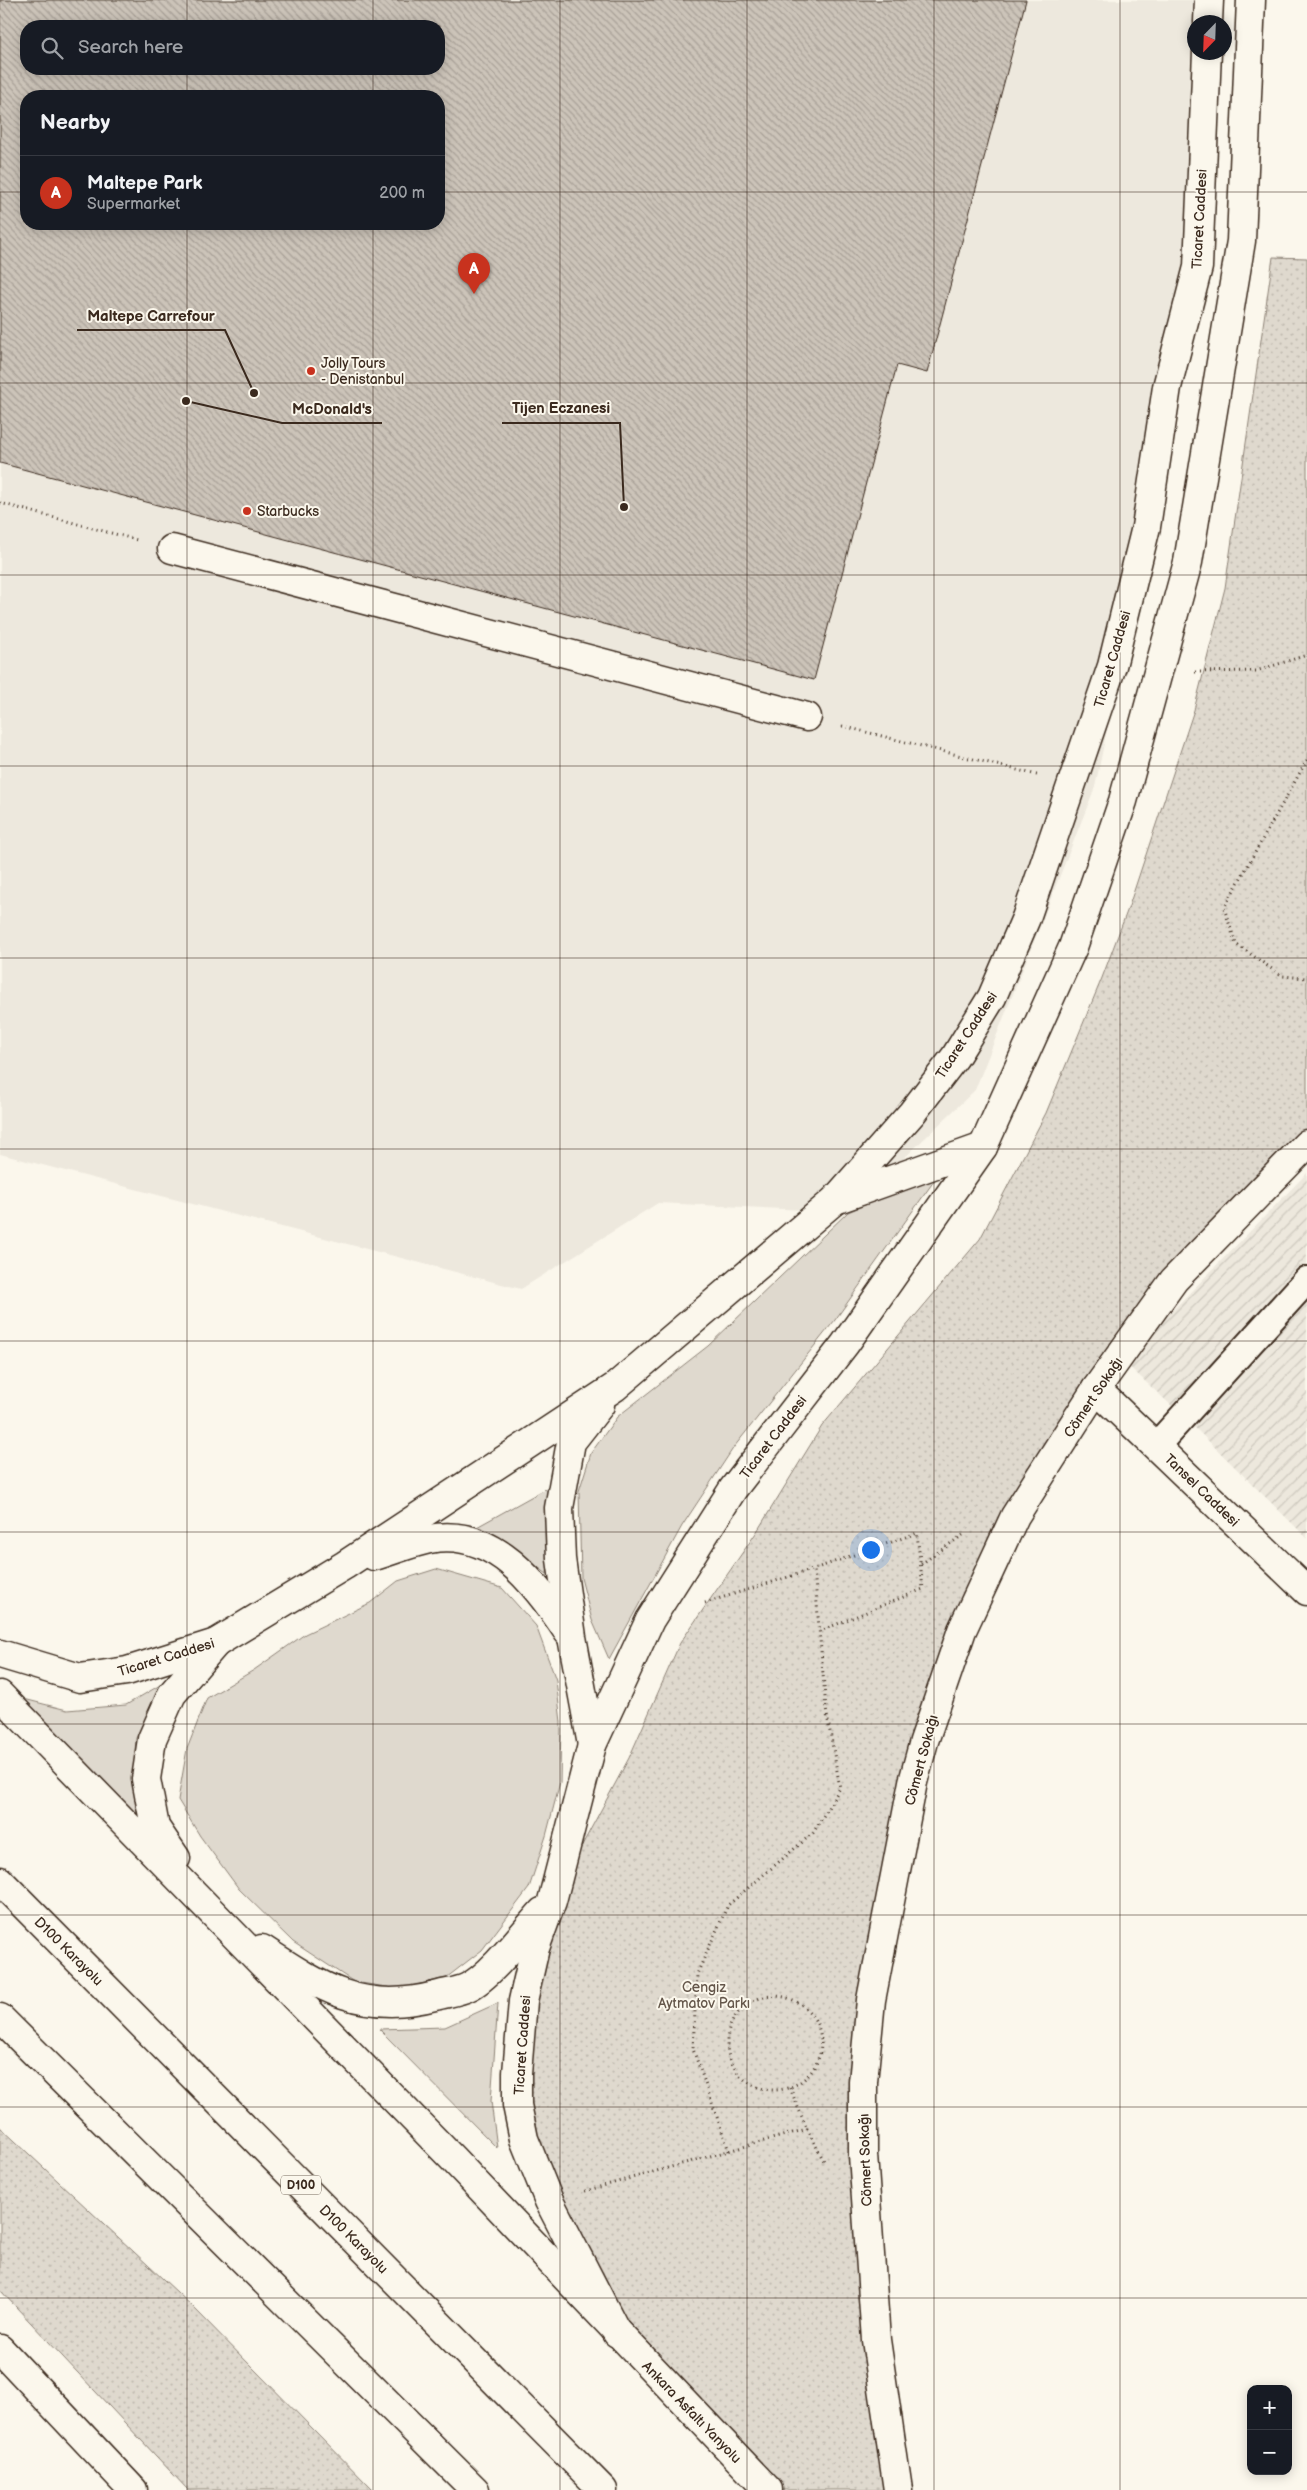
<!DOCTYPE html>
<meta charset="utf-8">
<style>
body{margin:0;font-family:"Balsamiq Sans",sans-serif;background:#20242c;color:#f1f3f6}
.controls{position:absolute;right:15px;bottom:15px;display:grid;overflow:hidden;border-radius:10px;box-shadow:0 2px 12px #0003}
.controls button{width:45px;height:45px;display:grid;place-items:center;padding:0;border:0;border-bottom:1px solid #363941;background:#171b24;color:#f1f3f6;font:25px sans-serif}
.compass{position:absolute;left:1187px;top:15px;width:45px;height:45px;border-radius:50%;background:#171b24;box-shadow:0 2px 12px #0003;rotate:203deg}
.you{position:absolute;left:870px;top:1549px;width:18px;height:18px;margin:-12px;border:4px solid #fff;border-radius:50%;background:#1a73e8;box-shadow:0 0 0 8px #1a73e833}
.badge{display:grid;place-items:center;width:32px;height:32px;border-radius:50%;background:#c8321e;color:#fff;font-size:16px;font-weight:700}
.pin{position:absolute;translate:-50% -41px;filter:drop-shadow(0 1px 2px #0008)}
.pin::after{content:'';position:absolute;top:26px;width:18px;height:15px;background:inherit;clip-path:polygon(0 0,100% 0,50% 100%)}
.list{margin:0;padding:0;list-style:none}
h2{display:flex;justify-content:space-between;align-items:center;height:65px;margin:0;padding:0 20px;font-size:21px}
h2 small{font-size:16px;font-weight:400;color:#9ea1a6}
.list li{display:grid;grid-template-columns:32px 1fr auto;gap:15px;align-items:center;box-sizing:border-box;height:75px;padding:0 20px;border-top:1px solid #363941}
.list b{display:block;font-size:19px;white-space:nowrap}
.list p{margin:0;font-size:16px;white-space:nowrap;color:#9ea1a6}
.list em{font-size:16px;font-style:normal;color:#9ea1a6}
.icon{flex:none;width:28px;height:28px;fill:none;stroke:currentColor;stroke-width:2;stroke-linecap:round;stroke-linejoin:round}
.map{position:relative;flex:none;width:1307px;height:2490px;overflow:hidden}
.search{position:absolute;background:#171b24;box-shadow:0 2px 12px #0003;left:20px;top:20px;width:425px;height:55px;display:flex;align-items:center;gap:12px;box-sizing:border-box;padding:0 18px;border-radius:20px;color:#9ea1a6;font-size:19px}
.panel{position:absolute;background:#171b24;box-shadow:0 2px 12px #0003;left:20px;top:90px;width:425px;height:140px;border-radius:20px}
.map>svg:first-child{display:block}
</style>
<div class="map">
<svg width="1307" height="2490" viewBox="0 0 1307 2490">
<defs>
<pattern id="industrial-furrows" width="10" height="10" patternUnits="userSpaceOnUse" patternTransform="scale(1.25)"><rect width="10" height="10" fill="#ede8dd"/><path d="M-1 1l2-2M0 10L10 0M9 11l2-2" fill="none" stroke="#ccc7bd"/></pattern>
<pattern id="park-dots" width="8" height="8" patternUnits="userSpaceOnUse" patternTransform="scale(1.25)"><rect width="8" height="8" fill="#dfd9ce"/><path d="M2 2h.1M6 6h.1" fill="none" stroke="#c0bab0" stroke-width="1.8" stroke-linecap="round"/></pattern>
<pattern id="building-back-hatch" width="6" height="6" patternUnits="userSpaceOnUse" patternTransform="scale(1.25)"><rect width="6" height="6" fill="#ccc4b9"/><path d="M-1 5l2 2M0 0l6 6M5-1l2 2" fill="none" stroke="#a79f96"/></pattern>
</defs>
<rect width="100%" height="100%" fill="#fbf7ec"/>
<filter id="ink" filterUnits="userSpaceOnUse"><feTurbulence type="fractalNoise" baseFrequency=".02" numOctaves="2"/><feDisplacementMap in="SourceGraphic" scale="10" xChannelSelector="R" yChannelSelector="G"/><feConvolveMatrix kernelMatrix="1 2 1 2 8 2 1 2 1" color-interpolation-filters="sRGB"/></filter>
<g filter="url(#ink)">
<path fill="#ede8dd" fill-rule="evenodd" d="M0,0H1196V300L1095,787L975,1090L848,1212L658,1203L521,1289L0,1154ZM26,26H439V69H26ZM26,96H439V224H26Z"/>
<path fill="url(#industrial-furrows)" d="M1307,1173V1538L1184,1417L1123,1361Z"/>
<g fill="#dfd9ce" stroke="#8d8276">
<path d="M939,1174L835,1320L734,1447L682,1526L609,1659L592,1620L581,1578L579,1491L591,1453L617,1417L708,1346L848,1212Z"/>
<path d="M547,1488L550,1519L547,1574L523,1556L475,1528Z"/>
<path d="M436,1569L502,1588L536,1626L556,1680L561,1722L560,1782L546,1836L529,1888L482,1950L446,1978L400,1989L354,1982L293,1942L239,1889L200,1836L178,1800L187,1749L207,1698L254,1670L305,1634L370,1603L398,1581Z"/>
<path d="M162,1684L136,1738L133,1779L137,1820L16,1697L67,1710L126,1705Z"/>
<path d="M498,2003L491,2101L497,2148L379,2029L445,2027Z"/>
</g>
<g fill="url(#park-dots)" stroke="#8d8276">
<path d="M1273,257L1307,258V1144L1174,1280L1011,1511L929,1725L863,2082L898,2490H768L617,2333L562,2211L524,2100L537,1961L552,1901L629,1758L680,1643L756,1533L822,1426L980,1239L1046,1113L1102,978L1129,906L1194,710L1225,588Z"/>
<path d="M0,2127L193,2307L373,2490H188L0,2290Z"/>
</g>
<path fill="url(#building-back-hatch)" stroke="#3b2a1e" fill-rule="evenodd" d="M0,0H1026L927,373L897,365L814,680L0,463ZM26,26H439V69H26ZM26,96H439V224H26Z"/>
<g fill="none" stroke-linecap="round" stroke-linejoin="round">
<g stroke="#3b2a1e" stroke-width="30">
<path id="lane" d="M1156,1446L1307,1280"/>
</g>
<g stroke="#3b2a1e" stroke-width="31">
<g id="street">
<path d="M172,549L807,717"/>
<path d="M1096,1389L1307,1591"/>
</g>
</g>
<g stroke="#3b2a1e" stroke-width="31">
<g id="secondary">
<path d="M1208,22L1209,0"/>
<path d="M835,1200L912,1113L955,1057L992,997L1026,918L1112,666L1146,527L1167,387L1198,267L1207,52"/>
<path d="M374,1556C392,1551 410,1543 429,1539C494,1526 537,1585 568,1632"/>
<path d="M0,1654L80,1678L127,1671L216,1643L345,1565L615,1387L835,1200L983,1147"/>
<path d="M0,1695L453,2159L768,2490"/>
<path d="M592,1745L572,1637L561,1559L559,1508L571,1442L600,1405"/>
<path d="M176,1858L155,1827L146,1779L152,1739L172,1694L216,1643"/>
<path d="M262,1949C320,1987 362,2015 435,1996C445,1993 458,1992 468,1987C491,1976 524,1932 542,1912"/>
<path d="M617,2333L549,2201L524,2139L517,2105V2073L523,2001L535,1948L552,1901L592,1745L650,1620L733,1489L845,1344L983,1147L1073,947L1123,801L1188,562L1241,241L1251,0"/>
<path d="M0,2349L133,2490"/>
<path d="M898,2490L876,2340L863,2155V2082L871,2000L913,1782L924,1741L962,1630L1015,1516L1034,1486L1096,1389L1174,1280L1307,1144"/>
</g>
</g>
<g stroke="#3b2a1e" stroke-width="31">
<g id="highway">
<path d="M0,1881L603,2490"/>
<path d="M0,2018L475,2490"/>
</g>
</g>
<g stroke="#3b2a1e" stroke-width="3" stroke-dasharray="1 4" stroke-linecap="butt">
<path d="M0,503L137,540"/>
<path d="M1195,672L1256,671L1307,655"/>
<path d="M842,726L1037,775"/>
<path d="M1307,760L1224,908L1236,944L1282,976L1307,978"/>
<path d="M921,1564L963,1535"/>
<path d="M705,1603L814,1569"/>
<circle cx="774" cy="2043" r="47"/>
<path d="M790,2088L807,2129"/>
<path d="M729,2151L693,2049L697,1974L728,1905L813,1833L840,1788L826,1709L814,1569L917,1533L923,1589L820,1631"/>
<path d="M585,2191L807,2129L825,2163"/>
</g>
<use href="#lane" stroke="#fbf7ec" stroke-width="26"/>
<use href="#street" stroke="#fbf7ec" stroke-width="28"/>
<use href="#secondary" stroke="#fbf7ec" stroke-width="28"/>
<use href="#highway" stroke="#fbf7ec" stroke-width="28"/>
</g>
</g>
<path fill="none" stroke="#3b2a1e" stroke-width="1" stroke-opacity="0.55" d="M187,0V26M373,0V26M560,0V2490M747,0V2490M934,0V2490M1120,0V2490M187,69V96M373,69V96M0,192H26M439,192H1307M187,224V2490M373,224V2490M0,383H1307M0,575H1307M0,766H1307M0,958H1307M0,1149H1307M0,1341H1307M0,1532H1307M0,1724H1307M0,1915H1307M0,2107H1307M0,2298H1307"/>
<g fill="#c8321e" stroke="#fbf7ec" stroke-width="2">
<circle cx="311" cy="371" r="5"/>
<circle cx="247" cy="511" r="5"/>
</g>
<g text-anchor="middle" stroke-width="4" stroke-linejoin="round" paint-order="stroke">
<rect fill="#fbf7ec" stroke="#75685c" stroke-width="1" x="281" y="2175.5" width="40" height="19" rx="4"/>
<g font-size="12" font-weight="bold" fill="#3b2a1e">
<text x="301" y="2189">D100</text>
</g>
<g font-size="14" fill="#3b2a1e" stroke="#fbf7ec">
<text transform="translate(1199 219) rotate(-87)" y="5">Ticaret Caddesi</text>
<text transform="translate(1112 659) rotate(-74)" y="5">Ticaret Caddesi</text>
<text transform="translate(966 1035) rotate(-57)" y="5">Ticaret Caddesi</text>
<text transform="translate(1093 1397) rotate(-56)" y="5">Cömert Sokağı</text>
<text transform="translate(773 1437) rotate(-53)" y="5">Ticaret Caddesi</text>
<text transform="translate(1202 1490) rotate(44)" y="5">Tansel Caddesi</text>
<text transform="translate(166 1657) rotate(-17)" y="5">Ticaret Caddesi</text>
<text transform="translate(921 1760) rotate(-75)" y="5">Cömert Sokağı</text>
<text transform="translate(69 1951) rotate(45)" y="5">D100 Karayolu</text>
<text transform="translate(522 2045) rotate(-86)" y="5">Ticaret Caddesi</text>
<text transform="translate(865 2160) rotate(-92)" y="5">Cömert Sokağı</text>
<text transform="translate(354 2239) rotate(45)" y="5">D100 Karayolu</text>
<text transform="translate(692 2412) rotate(46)" y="5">Ankara Asfaltı Yanyolu</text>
</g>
<g font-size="14" fill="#3b2a1e" stroke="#fbf7ec" text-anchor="start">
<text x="321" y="368">Jolly Tours<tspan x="321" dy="16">- Denistanbul</tspan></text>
<text x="257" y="516">Starbucks</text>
</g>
<g font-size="14" fill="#64564a" stroke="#fbf7ec">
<text x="704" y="1992">Cengiz<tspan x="704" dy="16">Aytmatov Parkı</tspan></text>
</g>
</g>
<path fill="none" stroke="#3b2a1e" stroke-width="2" d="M254 393L225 330H77M624 507L620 423H502M186 401L282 423H382"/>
<g fill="#3b2a1e" stroke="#fbf7ec" stroke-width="2">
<circle cx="254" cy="393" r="5"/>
<circle cx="624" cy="507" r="5"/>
<circle cx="186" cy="401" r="5"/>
</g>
<g font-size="15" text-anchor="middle" font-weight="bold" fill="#3b2a1e" stroke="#fbf7ec" stroke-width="4" stroke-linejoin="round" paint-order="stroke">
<text x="151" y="321">Maltepe Carrefour</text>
<text x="561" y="413">Tijen Eczanesi</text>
<text x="332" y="414">McDonald's</text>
</g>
</svg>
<div class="controls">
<button>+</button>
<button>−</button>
</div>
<svg class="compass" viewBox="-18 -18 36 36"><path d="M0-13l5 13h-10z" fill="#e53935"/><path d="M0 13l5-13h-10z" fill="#9ea1a6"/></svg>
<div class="you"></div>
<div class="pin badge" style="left:474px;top:294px">A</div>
<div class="search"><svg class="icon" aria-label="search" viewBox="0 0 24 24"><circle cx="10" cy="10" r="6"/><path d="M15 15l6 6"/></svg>Search here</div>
<section class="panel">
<h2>Nearby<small></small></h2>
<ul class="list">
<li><span class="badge">A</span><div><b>Maltepe Park</b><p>Supermarket</p></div><em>200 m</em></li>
</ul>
</section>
</div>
